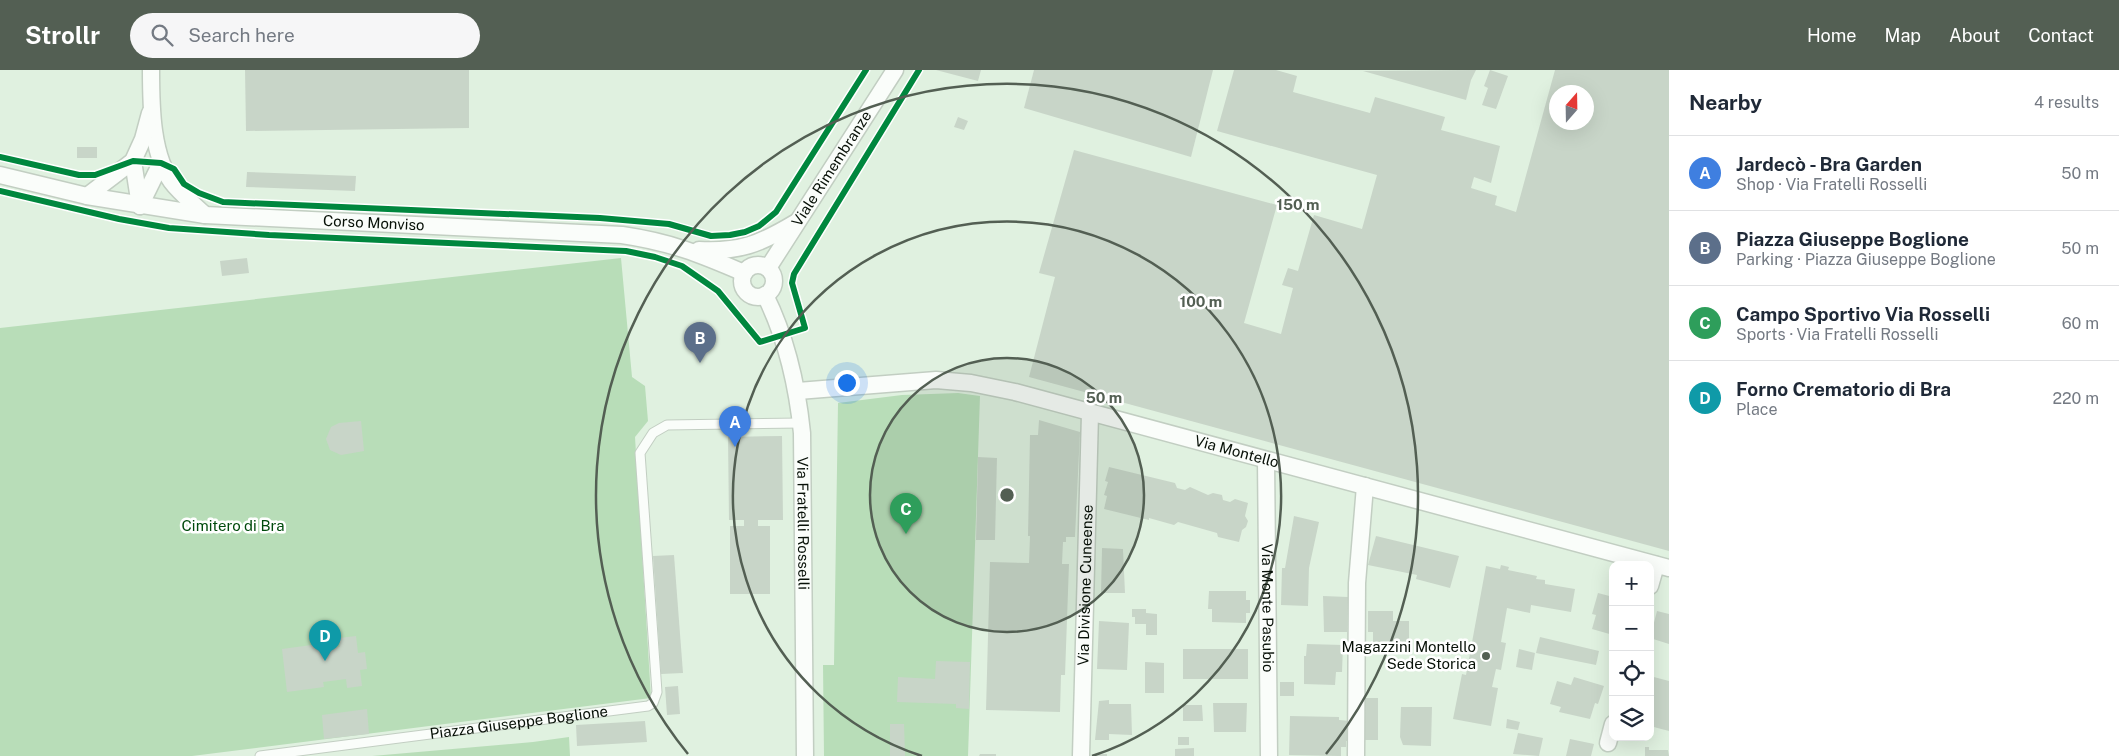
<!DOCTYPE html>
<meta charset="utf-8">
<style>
body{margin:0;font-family:"Public Sans",sans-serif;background:#f6f6f7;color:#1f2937}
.controls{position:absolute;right:15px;bottom:15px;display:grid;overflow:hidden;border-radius:10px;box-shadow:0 5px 20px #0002}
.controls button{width:45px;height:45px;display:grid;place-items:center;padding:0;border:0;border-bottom:1px solid #e0e1e3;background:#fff;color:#1f2937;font:25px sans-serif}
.compass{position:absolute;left:1549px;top:15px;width:45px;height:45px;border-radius:50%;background:#fff;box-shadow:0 5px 20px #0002;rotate:20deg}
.you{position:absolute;left:846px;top:312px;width:18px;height:18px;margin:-12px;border:4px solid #fff;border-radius:50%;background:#1a73e8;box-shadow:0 0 0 8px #1a73e833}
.badge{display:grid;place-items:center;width:32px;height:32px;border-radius:50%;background:#535f53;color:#fff;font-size:16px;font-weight:700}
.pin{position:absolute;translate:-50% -41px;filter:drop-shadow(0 1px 2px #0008)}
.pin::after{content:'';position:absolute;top:26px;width:18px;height:15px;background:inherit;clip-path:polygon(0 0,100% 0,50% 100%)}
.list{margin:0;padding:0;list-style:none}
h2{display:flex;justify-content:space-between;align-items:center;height:65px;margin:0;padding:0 20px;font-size:21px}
h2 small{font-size:16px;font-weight:400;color:#747a83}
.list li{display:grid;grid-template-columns:32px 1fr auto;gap:15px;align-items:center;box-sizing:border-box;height:75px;padding:0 20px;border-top:1px solid #e0e1e3}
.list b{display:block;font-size:19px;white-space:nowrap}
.list p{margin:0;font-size:16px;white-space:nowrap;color:#747a83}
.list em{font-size:16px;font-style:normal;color:#747a83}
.icon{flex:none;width:28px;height:28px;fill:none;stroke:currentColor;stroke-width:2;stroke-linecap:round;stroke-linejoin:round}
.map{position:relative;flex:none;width:1669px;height:686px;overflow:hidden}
header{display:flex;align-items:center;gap:30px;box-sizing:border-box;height:70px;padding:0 25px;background:#535f53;color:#fff}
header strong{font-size:24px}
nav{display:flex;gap:28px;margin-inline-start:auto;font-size:18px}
.search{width:350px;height:45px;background:#f6f6f7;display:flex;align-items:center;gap:12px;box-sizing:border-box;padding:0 18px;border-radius:28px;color:#747a83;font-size:19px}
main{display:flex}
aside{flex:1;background:#fff}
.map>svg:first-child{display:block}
</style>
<header>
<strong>Strollr</strong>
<div class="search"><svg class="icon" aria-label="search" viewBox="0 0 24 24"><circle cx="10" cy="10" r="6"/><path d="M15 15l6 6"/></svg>Search here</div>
<nav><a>Home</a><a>Map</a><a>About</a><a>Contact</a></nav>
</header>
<main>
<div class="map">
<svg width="1669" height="686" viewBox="0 0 1669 686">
<rect width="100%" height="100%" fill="#e0f1e0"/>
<g fill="#b8ddb8">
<path d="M621,188L632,307L645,316L648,351L635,367L651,628L192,686H0V258Z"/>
<path d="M958,323L980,326L968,686H824L823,595H834L838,333L902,325Z"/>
<path d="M569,667L570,686H372L533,672Z"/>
</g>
<g fill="#c8d5c8" fill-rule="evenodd">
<path d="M245,0H469V58L246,61Z"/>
<path d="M936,0H981L978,11Z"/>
<path d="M1034,0H1213L1191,87L1024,38Z"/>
<path d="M1234,0H1276L1297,6L1293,22L1370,43L1375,27L1445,47L1441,60L1500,76L1491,113L1474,107L1471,118L1497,126L1495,135L1516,142L1555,0H1669V481L1029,307L1055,207L1039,203L1074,80L1277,135L1244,253L1281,264L1293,218L1282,215L1288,198L1298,201L1314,145L1362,159L1377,105L1217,61ZM1556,22H1586V52H1556Z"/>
<path d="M1476,0L1471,10L1466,30L1363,1Z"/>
<path d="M1490,0L1508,6L1496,39L1482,35L1488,18L1484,16Z"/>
<path d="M958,47L968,51L964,60L954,57Z"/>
<rect x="77" y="77" width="20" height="11"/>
<path d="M247,102L356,106L355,121L246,117Z"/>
<path d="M247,188L249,203L222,206L220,191Z"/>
<path d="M1039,350L1080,362L1075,467H1066V472H1063L1062,494H1069L1065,605H1061L1060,642L986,640L990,492L1029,493L1030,466H1028L1030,365H1038Z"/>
<path d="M361,351L364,381L341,385L330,380L326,369L331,357L339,353Z"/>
<path d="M782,366L783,450H758V456H770V524H730V456H744V450H729L728,367Z"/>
<path d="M978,387L997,388L995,470H976Z"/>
<path d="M1109,397L1175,413L1177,418L1185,420L1190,417L1208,425L1213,423L1222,425L1223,430L1230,432L1235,429L1248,433L1245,446L1248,451L1246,457L1242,460L1239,472L1218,467L1217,463L1178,452L1174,455L1149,448V450L1104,439L1107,426L1104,425L1108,412L1105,411Z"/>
<path d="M1294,446L1319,452L1309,498L1308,536L1281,535L1282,498H1285Z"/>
<path d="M1376,466L1459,486L1450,518L1416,509L1417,505L1368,495Z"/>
<path d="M1102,478L1123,479L1125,523H1101Z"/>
<path d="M674,485L683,603L661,604L653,486Z"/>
<path d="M1501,495L1509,497L1508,500L1537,506L1536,509L1545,510V514L1575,519L1571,542L1531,535L1530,543L1507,538L1501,572L1506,573L1501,600L1496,599L1492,617L1498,618L1491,656L1453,649L1462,604L1466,605L1486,496L1500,499Z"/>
<path d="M1209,521H1246V530H1250V543H1246V553L1212,552V539H1208Z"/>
<path d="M1598,523L1613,527V565L1592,559L1596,545L1592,544Z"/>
<path d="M1323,526L1348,527L1347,562H1324Z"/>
<path d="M1132,539H1146V543L1157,544V565H1146V554H1135V547H1132Z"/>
<path d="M1368,541H1393V551H1409V580H1395V576H1373V562H1368Z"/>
<path d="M1657,541L1669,544V574L1650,568Z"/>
<path d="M1099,551L1129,553L1127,600L1097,599Z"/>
<path d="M356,566L358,583L365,582L367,599L360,600L362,616L347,618L346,609L323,612L324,617L287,622L282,579L319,574L320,579L340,577L339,568Z"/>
<path d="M1540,567L1599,581L1596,595L1536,583Z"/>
<path d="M1307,574L1343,575L1342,602H1336L1335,615L1304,614V586H1306Z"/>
<rect x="1183" y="579" width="65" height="30"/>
<path d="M1519,579L1535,583L1532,600L1516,597Z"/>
<path d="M936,591L970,592L969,639L956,638V634L897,632L898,607L935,609Z"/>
<path d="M1145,592L1164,593V623H1145Z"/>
<path d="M1650,606L1669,611V661L1650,656Z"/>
<path d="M1574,607L1604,616L1598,634L1595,633L1590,649L1559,642L1561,637L1550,634L1557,611L1571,615Z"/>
<rect x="1280" y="612" width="14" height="14"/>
<path d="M678,616L680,644L667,645L665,617Z"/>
<rect x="1363" y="628" width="15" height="42"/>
<path d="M1109,630V634H1131L1132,665L1109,664V670H1095L1099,631Z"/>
<path d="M1213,633H1247L1246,662H1214Z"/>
<path d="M1183,635H1202L1203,651H1183Z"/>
<path d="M1401,637H1432L1431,676L1403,675L1400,667Z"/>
<path d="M367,639L369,664L324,669L322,645Z"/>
<path d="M1290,646L1339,647V650L1350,651V671H1346V677H1341V686L1289,685Z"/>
<path d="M1507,649L1520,652L1518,660L1506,658Z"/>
<path d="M645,651L647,672L577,676L576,655Z"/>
<path d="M890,654H904L905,686H890Z"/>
<path d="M1518,663L1543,668L1539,686L1513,684Z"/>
<rect x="1178" y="667" width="11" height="8"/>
<path d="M1570,669L1594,674L1591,686H1566Z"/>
<path d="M1645,677H1649V680H1668L1669,686H1645Z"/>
<path d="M1194,678V686H1175V679Z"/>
<path d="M980,684H996V686H979Z"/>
<rect x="1093" y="684" width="14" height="2"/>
</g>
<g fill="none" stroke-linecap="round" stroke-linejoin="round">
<g stroke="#c2cec2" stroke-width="11">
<g id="lane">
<path id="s1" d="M260,686L648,636L653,633L657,622L640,383L653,363L667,355L801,353"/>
</g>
</g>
<g stroke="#c2cec2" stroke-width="19">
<g id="street">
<path d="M151,0C151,34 151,89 175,116C184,126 195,136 205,145"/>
<path d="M133,91L140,136"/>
<path id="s2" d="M0,105L87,126L205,145L622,165C670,172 700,184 744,203"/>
<path d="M87,126L133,91L143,69L150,43"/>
<path d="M140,136L161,93"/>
<path d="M699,180C740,182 760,174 795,153"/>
<circle cx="758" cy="211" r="16"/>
<path id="s3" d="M768,198L895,0"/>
<path id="s4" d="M765,225C787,269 797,314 802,363L805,686"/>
<path id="s5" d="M798,321L936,310L971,313L1015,322L1669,498"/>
<path id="s6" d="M1266,390L1269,686"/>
<path d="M1650,516L1656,495"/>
<path d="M1608,673L1613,654"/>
<path id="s7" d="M1081,686L1090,344"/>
<path d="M1356,686L1357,513L1365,416"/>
</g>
</g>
<use href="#lane" stroke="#fafdfa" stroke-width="9"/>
<use href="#street" stroke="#fafdfa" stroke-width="16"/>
<g stroke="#fff" stroke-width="9">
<g id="cycleway">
<path d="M0,87L79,105H95L133,91L161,93L174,99L184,114L199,123L223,132L600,148L669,154L711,166L730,165L745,162L759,156L776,142L866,0"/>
<path d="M0,121L119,149L169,158L269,165L626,181L655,187L682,196L718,221L760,272L805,258L792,213L794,204L919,0"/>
</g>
</g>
<use href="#cycleway" stroke="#00873e" stroke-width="6"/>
</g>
<circle cx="1007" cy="425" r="137" fill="#535f53" fill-opacity=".12"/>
<g fill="none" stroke="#535f53" stroke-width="2.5">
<circle cx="1007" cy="425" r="137"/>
<path d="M922 686A274 274 0 1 1 1092 686"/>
<path d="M688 684A411 411 0 1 1 1326 684"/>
</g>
<circle fill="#535f53" stroke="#fff" stroke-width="2" cx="1486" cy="586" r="5"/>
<g text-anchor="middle" stroke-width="5" stroke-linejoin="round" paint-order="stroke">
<g font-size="15" fill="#071007" stroke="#fff">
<text dy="5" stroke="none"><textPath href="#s3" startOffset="118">Viale Rimembranze</textPath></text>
<text dy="5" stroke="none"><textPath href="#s2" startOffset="378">Corso Monviso</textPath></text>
<text dy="5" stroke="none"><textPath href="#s5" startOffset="448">Via Montello</textPath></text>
<text dy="5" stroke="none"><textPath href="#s4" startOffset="234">Via Fratelli Rosselli</textPath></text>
<text dy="5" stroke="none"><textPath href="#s7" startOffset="171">Via Divisione Cuneense</textPath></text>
<text dy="5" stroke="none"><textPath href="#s6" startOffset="148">Via Monte Pasubio</textPath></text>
<text dy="5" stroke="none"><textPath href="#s1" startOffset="261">Piazza Giuseppe Boglione</textPath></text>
</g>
<g font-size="15" fill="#004a0c" stroke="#fff">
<text x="233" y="461">Cimitero di Bra</text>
</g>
<g font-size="15" fill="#071007" stroke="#fff" text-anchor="end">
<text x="1476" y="582">Magazzini Montello<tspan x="1476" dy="17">Sede Storica</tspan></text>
</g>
</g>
<circle cx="1007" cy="425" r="8" fill="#535f53" stroke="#fff" stroke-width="2.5"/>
<g font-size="15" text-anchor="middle" font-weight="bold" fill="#535f53" stroke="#fff" stroke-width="5" stroke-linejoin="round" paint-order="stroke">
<text x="1298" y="140">150 m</text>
<text x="1201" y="237">100 m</text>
<text x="1104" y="333">50 m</text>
</g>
</svg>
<div class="controls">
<button>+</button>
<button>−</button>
<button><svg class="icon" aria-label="locate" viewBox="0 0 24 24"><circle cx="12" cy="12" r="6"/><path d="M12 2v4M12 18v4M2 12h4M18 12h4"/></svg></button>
<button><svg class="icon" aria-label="layers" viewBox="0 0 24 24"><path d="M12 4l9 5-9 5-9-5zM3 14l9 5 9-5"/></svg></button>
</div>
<svg class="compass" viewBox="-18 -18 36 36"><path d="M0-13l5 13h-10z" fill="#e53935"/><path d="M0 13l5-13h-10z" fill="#747a83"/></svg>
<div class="you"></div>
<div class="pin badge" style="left:735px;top:377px;background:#3f7fe0">A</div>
<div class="pin badge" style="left:700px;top:293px;background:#5c6f8a">B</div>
<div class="pin badge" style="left:906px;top:464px;background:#2e9e5b">C</div>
<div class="pin badge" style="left:325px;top:591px;background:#0f9aa8">D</div>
</div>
<aside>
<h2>Nearby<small>4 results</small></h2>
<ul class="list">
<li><span class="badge" style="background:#3f7fe0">A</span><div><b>Jardecò - Bra Garden</b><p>Shop · Via Fratelli Rosselli</p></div><em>50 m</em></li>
<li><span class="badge" style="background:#5c6f8a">B</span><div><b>Piazza Giuseppe Boglione</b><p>Parking · Piazza Giuseppe Boglione</p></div><em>50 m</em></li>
<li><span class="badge" style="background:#2e9e5b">C</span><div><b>Campo Sportivo Via Rosselli</b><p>Sports · Via Fratelli Rosselli</p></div><em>60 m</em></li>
<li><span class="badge" style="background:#0f9aa8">D</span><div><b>Forno Crematorio di Bra</b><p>Place</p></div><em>220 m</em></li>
</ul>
</aside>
</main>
